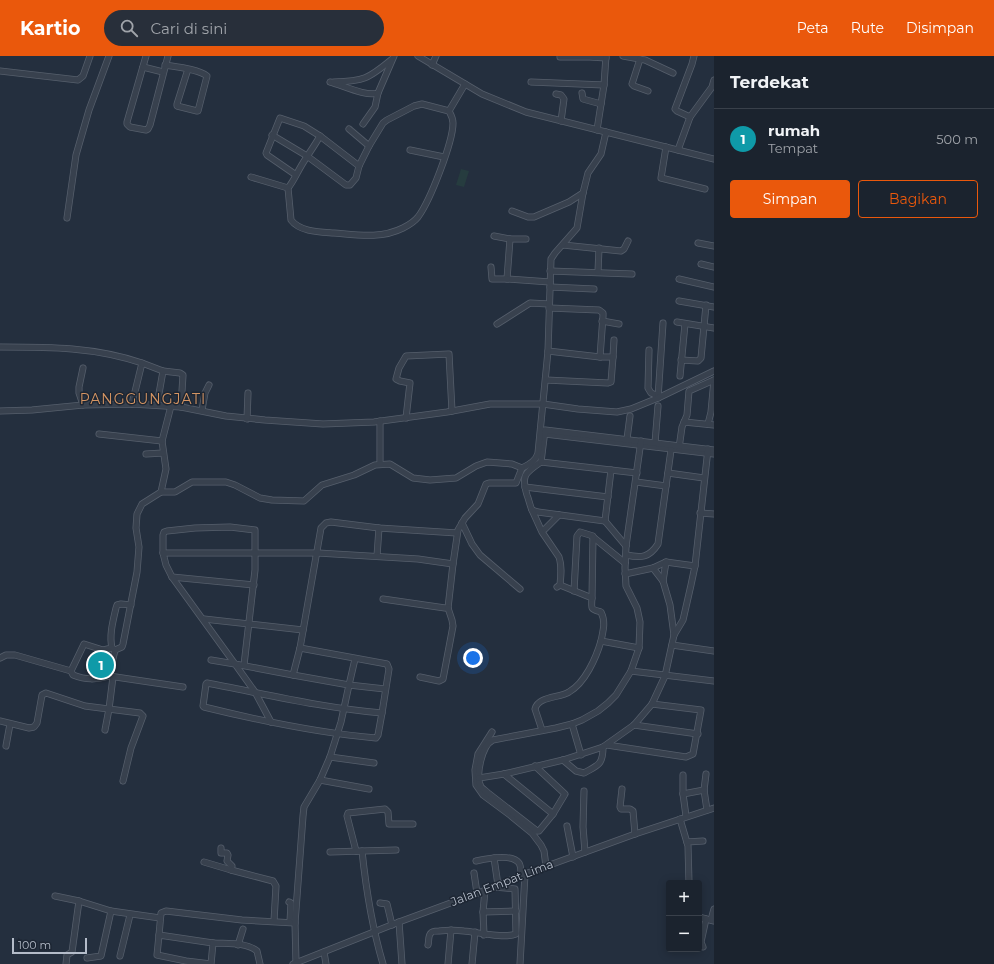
<!DOCTYPE html>
<html lang="id">
<meta charset="utf-8">
<style>
body{margin:0;font-family:Montserrat,sans-serif;background:#282f3a;color:#f1f3f6}
.controls{position:absolute;right:12px;bottom:12px;display:grid;overflow:hidden;border-radius:4px;box-shadow:0 2px 10px #0003}
.controls button{width:36px;height:36px;display:grid;place-items:center;padding:0;border:0;border-bottom:1px solid #39404a;background:#1b232e;color:#f1f3f6;font:20px sans-serif}
.scale{position:absolute;left:12px;bottom:10px;width:75px;box-sizing:border-box;padding-left:4px;border:2px solid #b4bcc9;border-top:0;font-size:11px;line-height:14px;white-space:nowrap;color:#b4bcc9;-webkit-text-stroke:3px #1d2633;paint-order:stroke}
.you{position:absolute;left:473px;top:602px;width:14px;height:14px;margin:-10px;border:3px solid #fff;border-radius:50%;background:#1a73e8;box-shadow:0 0 0 6px #1a73e833}
.badge{display:grid;place-items:center;width:26px;height:26px;border-radius:50%;background:#ea580c;color:#fff;font-size:13px;font-weight:700}
.pin{position:absolute;translate:-50% -50%;border:2px solid #fff;box-shadow:0 1px 4px #0006}
.list{margin:0;padding:0;list-style:none}
h2{display:flex;justify-content:space-between;align-items:center;height:52px;margin:0;padding:0 16px;font-size:17px}
h2 small{font-size:13px;font-weight:400;color:#a0a4aa}
.list li{display:grid;grid-template-columns:26px 1fr auto;gap:12px;align-items:center;box-sizing:border-box;height:60px;padding:0 16px;border-top:1px solid #39404a}
.list b{display:block;font-size:15px;white-space:nowrap}
.list p{margin:0;font-size:13px;white-space:nowrap;color:#a0a4aa}
.list em{font-size:13px;font-style:normal;color:#a0a4aa}
.actions{display:flex;gap:8px;padding:12px 16px}
.actions a{flex:1;padding:9px 0;border:1px solid #ea580c;border-radius:4px;text-align:center;font-size:14px;color:#ea580c}
.actions .main{background:#ea580c;color:#fff}
.icon{flex:none;width:22px;height:22px;fill:none;stroke:currentColor;stroke-width:2;stroke-linecap:round;stroke-linejoin:round}
.map{position:relative;flex:none;width:714px;height:908px;overflow:hidden}
header{display:flex;align-items:center;gap:24px;box-sizing:border-box;height:56px;padding:0 20px;background:#ea580c;color:#fff}
header strong{font-size:19px}
nav{display:flex;gap:22px;margin-inline-start:auto;font-size:14px}
.search{width:280px;height:36px;background:#282f3a;display:flex;align-items:center;gap:10px;box-sizing:border-box;padding:0 14px;border-radius:22px;color:#a0a4aa;font-size:15px}
main{display:flex}
aside{flex:1;background:#1b232e}
.map>svg:first-child{display:block}
</style>
<header>
<strong>Kartio</strong>
<div class="search"><svg class="icon" aria-label="search" viewBox="0 0 24 24"><circle cx="10" cy="10" r="6"/><path d="M15 15l6 6"/></svg>Cari di sini</div>
<nav><a>Peta</a><a>Rute</a><a>Disimpan</a></nav>
</header>
<main>
<div class="map">
<svg width="714" height="908" viewBox="0 0 714 908">
<rect width="100%" height="100%" fill="#242f3e"/>
<path fill="#263c3f" d="M461,113L469,115L464,131L456,129Z"/>
<g fill="none" stroke-linecap="round" stroke-linejoin="round">
<g stroke="#565f6c" stroke-width="7">
<g id="minor">
<path d="M146,0L127,66V68L130,71L146,74L148,73L150,69L168,0"/>
<path d="M418,0L482,38L526,56L714,103"/>
<path d="M623,0L645,4L673,17"/>
<path d="M560,1H590L606,2"/>
<path d="M640,3L632,28L634,30L648,35"/>
<path d="M165,9C177,11 198,13 207,20L198,55H197L177,50V48L188,13"/>
<path d="M432,9L436,0"/>
<path d="M143,11L163,16"/>
<path d="M0,15L78,24L83,20L90,0"/>
<path d="M330,26C342,29 366,41 378,37L394,0"/>
<path d="M334,26C364,25 368,23 391,4"/>
<path d="M531,26L604,29"/>
<path d="M582,37L583,43L601,48"/>
<path d="M556,38L561,39L564,43L561,65"/>
<path d="M690,61L677,55L675,53L692,8L694,0"/>
<path d="M363,68L375,51L378,37"/>
<path d="M349,73L369,90"/>
<path d="M597,74L604,29L606,0"/>
<path d="M272,79L307,100L346,129H350L356,122L359,110L369,90L383,67L387,64L414,50L422,48L449,55L465,28"/>
<path d="M320,80L359,110"/>
<path d="M666,91L661,122L705,133"/>
<path d="M410,94L444,101"/>
<path d="M678,94L690,61L712,31L714,24"/>
<path d="M296,119L267,99L266,97L280,62L304,70L320,80C314,91 306,101 300,112C296,119 293,126 288,132L291,164C300,176 320,176 334,177C358,179 381,183 403,172C409,169 414,166 418,161C430,145 453,86 453,67C453,62 451,59 449,55"/>
<path d="M251,121L288,132"/>
<path d="M512,155L528,161H534L569,146L583,137"/>
<path d="M67,162L76,99L89,54L109,0"/>
<path d="M494,180L510,183"/>
<path d="M526,183H510L507,223L550,226"/>
<path d="M698,187L714,190"/>
<path d="M563,189L621,195L624,193L628,185"/>
<path d="M701,208L714,211"/>
<path d="M491,211L492,223H507"/>
<path d="M550,215L632,218"/>
<path d="M598,216L599,192"/>
<path d="M679,223L714,231"/>
<path d="M550,231L594,233"/>
<path d="M679,245L714,251"/>
<path d="M602,265L619,268"/>
<path d="M677,266L714,272"/>
<path d="M497,268L530,247L549,248"/>
<path d="M1,291C50,291 95,291 142,307L132,348"/>
<path d="M649,294L648,332L651,337L658,340"/>
<path d="M548,295L600,301L603,260V257L599,254L549,252"/>
<path d="M600,301H613L614,284"/>
<path d="M681,304L698,305L701,302L706,249"/>
<path d="M142,307L163,315L157,349"/>
<path d="M83,312L79,331V337L83,349"/>
<path d="M163,315L180,317L183,319L181,351"/>
<path d="M680,320L685,268"/>
<path d="M546,324L608,327L611,326L613,301"/>
<path d="M658,342L663,267"/>
<path d="M171,350L162,385L166,413L161,436L142,448L137,458L136,472L139,491L137,516L123,588L122,591L115,594L109,620L183,631"/>
<path d="M202,354L205,337L209,329"/>
<path d="M0,355L32,354L83,349L132,348L181,351L226,360L265,364L323,368L374,366L447,356L490,348H543L578,353L617,356L631,353L658,342L714,315"/>
<path d="M406,362L410,327L400,325L396,323L399,312L406,300L449,298L452,355"/>
<path d="M247,363L248,337"/>
<path d="M380,365V408"/>
<path d="M684,366L714,369"/>
<path d="M708,368L711,356L714,324"/>
<path d="M99,378L162,385"/>
<path d="M545,378L714,398"/>
<path d="M627,383L630,360"/>
<path d="M655,387L658,350"/>
<path d="M679,392L682,371L687,359L689,335L714,324"/>
<path d="M146,398L163,397"/>
<path d="M541,406C525,417 521,419 527,439C529,444 530,450 532,454L538,456L605,465L611,414"/>
<path d="M637,417L541,406L545,374L714,394"/>
<path d="M668,417L704,422"/>
<path d="M636,426L666,430"/>
<path d="M525,431L608,441"/>
<path d="M161,436H175L192,426H226L235,429L260,442L272,444L304,445L322,429L354,419L375,409L390,408L413,422L430,424L456,422L476,410L487,406L512,408L522,412C530,408 536,405 538,397L548,295L551,203L555,197L577,172L583,137L588,117L601,98L606,76"/>
<path d="M532,454L542,476L559,501C562,510 561,519 560,529"/>
<path d="M700,457L714,458"/>
<path d="M605,465L626,490"/>
<path d="M462,467L472,488L480,499L520,533"/>
<path d="M545,473L559,459"/>
<path d="M593,481L625,507"/>
<path d="M163,497V479L164,476L167,475L195,472L230,471L255,474V514L244,609"/>
<path d="M626,499C641,502 649,502 658,488L671,394"/>
<path d="M377,500L379,472"/>
<path d="M653,512L663,525L670,549L674,579"/>
<path d="M625,518L653,512L666,506L695,510"/>
<path d="M172,521L254,529"/>
<path d="M663,525L666,506"/>
<path d="M557,531L560,529L592,542C591,554 591,553 601,556C606,566 603,575 601,585L639,592"/>
<path d="M574,535L577,480L580,476L593,480L592,542"/>
<path d="M383,543L445,552H448L453,508"/>
<path d="M204,563L303,574"/>
<path d="M672,589L714,595"/>
<path d="M300,592L387,608L389,613L382,657"/>
<path d="M115,594L112,592C109,579 113,565 116,552L117,549L121,548L131,549"/>
<path d="M0,602L6,599H15L71,615L84,588L103,594L112,592"/>
<path d="M355,603L349,629L385,633"/>
<path d="M211,604L235,608L255,636L271,666"/>
<path d="M71,615L73,619C86,624 96,624 109,620"/>
<path d="M631,615L714,625"/>
<path d="M293,619L235,608L172,521L166,509L163,497H318L418,503L453,508L458,474L465,462L478,448L486,428L489,427H516L522,412"/>
<path d="M420,621L439,625L443,623L453,570L452,564L448,552"/>
<path d="M207,627C265,638 323,652 382,657L378,679L376,682C318,677 261,665 204,651L203,650L206,628Z"/>
<path d="M0,665L29,672L34,671L37,667L42,639L46,637L85,650L140,657L143,660L131,692L123,725"/>
<path d="M572,668L581,699"/>
<path d="M634,669L698,678"/>
<path d="M105,674L109,653L113,621"/>
<path d="M542,674L535,653C538,640 560,642 569,636C585,627 596,602 601,585"/>
<path d="M492,676L478,698L475,714L476,729L483,739L510,759L532,777L541,789L544,795L546,810"/>
<path d="M607,689L686,701L693,698L701,654L652,648"/>
<path d="M6,690L10,668"/>
<path d="M330,701L374,707"/>
<path d="M563,704L576,715L584,717C598,709 603,709 603,691"/>
<path d="M535,710L565,738L553,758"/>
<path d="M504,718L553,758L539,775H537L488,737C486,735 483,733 481,731C475,720 482,689 493,684L556,672L572,668L582,664L598,655L608,647L616,639L631,615L639,592L640,566L637,552L626,530L625,512L626,490L641,385"/>
<path d="M706,718L704,734L707,754"/>
<path d="M683,719V738L686,760"/>
<path d="M479,722L504,718L563,704L603,691L634,669L652,648L665,620L674,579L683,564L691,529L695,510L708,393"/>
<path d="M320,724L369,733"/>
<path d="M622,733L620,751L621,753H630L633,755L635,778"/>
<path d="M584,735L583,771L585,796"/>
<path d="M683,738L704,734"/>
<path d="M680,763L688,790L689,827"/>
<path d="M567,770L573,801"/>
<path d="M687,786L703,785"/>
<path d="M221,792V797H227L228,799L227,805L232,810L231,814L273,825L276,830L274,865"/>
<path d="M356,795L347,760L348,757L385,753L388,756L389,768H413"/>
<path d="M362,795L396,794"/>
<path d="M330,796L362,795C366,833 372,871 383,908"/>
<path d="M494,802L498,829"/>
<path d="M476,805C485,803 512,797 519,807C521,810 521,815 521,819"/>
<path d="M204,806L231,814"/>
<path d="M474,817L477,837"/>
<path d="M55,840L79,845"/>
<path d="M289,846L291,847L290,866"/>
<path d="M380,847L387,848L392,869"/>
<path d="M483,856L516,855"/>
<path d="M699,861L714,865"/>
<path d="M711,864L714,853"/>
<path d="M399,866L402,908"/>
<path d="M159,879L161,857L166,855L242,864L295,867"/>
<path d="M159,879L213,887L211,908L186,905L157,899Z"/>
<path d="M484,879L483,856L485,834"/>
<path d="M213,887C227,888 246,886 257,895L260,908"/>
<path d="M238,889L243,873"/>
<path d="M428,889C429,886 428,879 431,877C432,875 437,875 439,875C448,874 456,874 464,875C477,876 504,883 516,878L515,833L495,831"/>
<path d="M703,891L701,886L706,863"/>
<path d="M324,896L326,908"/>
<path d="M120,900L130,859"/>
<path d="M87,902L101,900L111,855L160,862"/>
<path d="M296,907L295,867L303,760L304,751L320,724L330,701L341,666L349,629L293,619L300,592L321,472L326,467L331,466L379,472L457,477"/>
<path d="M66,908L67,899L72,896L79,845L111,855"/>
<path d="M293,908L399,866L494,831L525,818L635,778L714,752"/>
<path d="M448,908L451,874"/>
<path d="M472,908L475,876"/>
<path d="M520,908L525,818"/>
</g>
</g>
<use href="#minor" stroke="#38414e" stroke-width="5.5"/>
</g>
<g text-anchor="middle" stroke-width="3" stroke-linejoin="round" paint-order="stroke">
<g font-size="12" fill="#b4bcc9" stroke="#1d2633">
<text transform="translate(502 827) rotate(-21)" y="4">Jalan Empat Lima</text>
</g>
<g font-size="14" letter-spacing="1" fill="#d59563" stroke="#1d2633">
<text x="143" y="348">PANGGUNGJATI</text>
</g>
</g>
</svg>
<div class="controls">
<button>+</button>
<button>−</button>
</div>
<div class="scale">100 m</div>
<div class="you"></div>
<div class="pin badge" style="left:101px;top:609px;background:#0f9aa8">1</div>
</div>
<aside>
<h2>Terdekat<small></small></h2>
<ul class="list">
<li><span class="badge" style="background:#0f9aa8">1</span><div><b>rumah</b><p>Tempat</p></div><em>500 m</em></li>
</ul>
<div class="actions"><a class="main">Simpan</a><a>Bagikan</a></div>
</aside>
</main>
